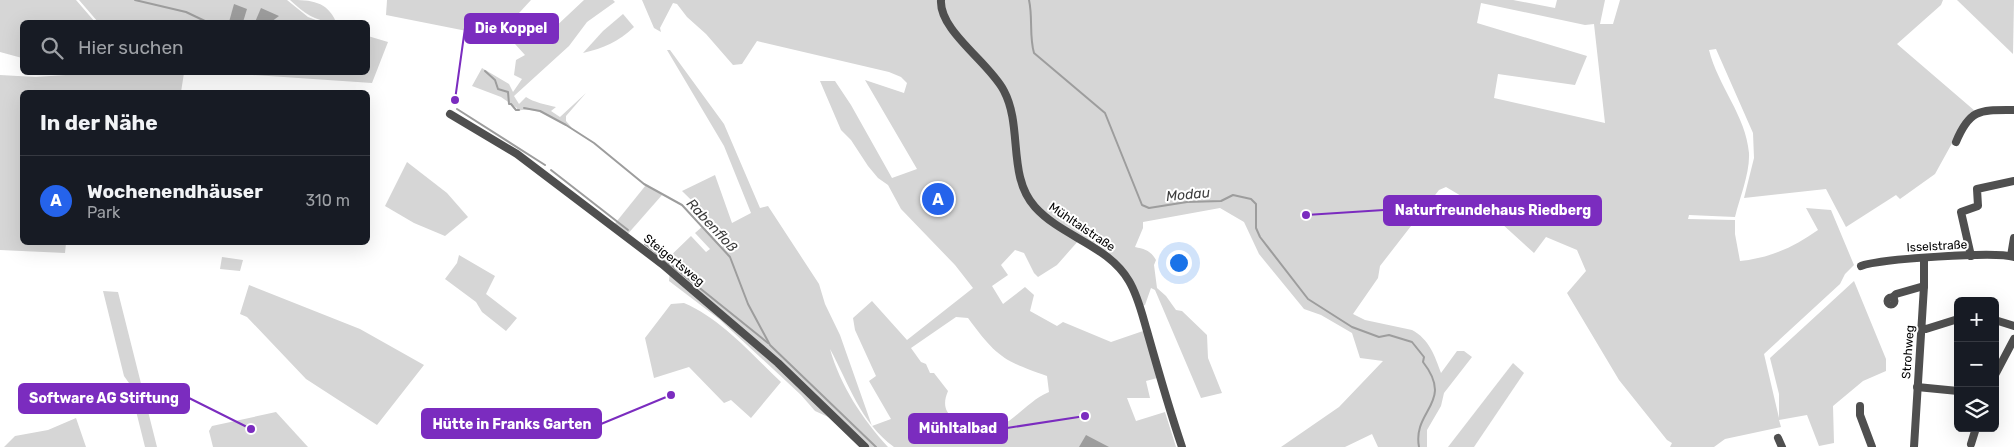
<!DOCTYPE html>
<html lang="de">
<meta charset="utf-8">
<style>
body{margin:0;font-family:Rubik,sans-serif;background:#20242c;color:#f1f3f6}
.controls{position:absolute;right:15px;bottom:15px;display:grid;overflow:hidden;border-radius:8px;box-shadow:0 5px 20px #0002}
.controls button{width:45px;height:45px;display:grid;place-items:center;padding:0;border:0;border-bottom:1px solid #363941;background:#171b24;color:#f1f3f6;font:25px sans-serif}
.you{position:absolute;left:1178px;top:262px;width:18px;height:18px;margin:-12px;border:4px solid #fff;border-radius:50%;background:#1a73e8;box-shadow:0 0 0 8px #1a73e833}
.badge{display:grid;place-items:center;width:32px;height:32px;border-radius:50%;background:#2563eb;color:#fff;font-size:16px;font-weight:700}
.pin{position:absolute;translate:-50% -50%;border:2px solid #fff;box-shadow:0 1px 5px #0006}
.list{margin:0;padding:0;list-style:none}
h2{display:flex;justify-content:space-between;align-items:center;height:65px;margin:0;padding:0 20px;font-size:21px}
h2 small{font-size:16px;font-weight:400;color:#9ea1a6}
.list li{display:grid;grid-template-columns:32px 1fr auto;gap:15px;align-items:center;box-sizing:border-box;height:90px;padding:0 20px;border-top:1px solid #363941}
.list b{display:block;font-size:19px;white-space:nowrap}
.list p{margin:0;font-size:16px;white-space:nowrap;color:#9ea1a6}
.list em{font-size:16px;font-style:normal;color:#9ea1a6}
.icon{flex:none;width:28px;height:28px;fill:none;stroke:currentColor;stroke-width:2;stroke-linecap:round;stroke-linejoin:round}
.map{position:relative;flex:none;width:2014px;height:447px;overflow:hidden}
.search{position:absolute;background:#171b24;box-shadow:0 5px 20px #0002;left:20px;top:20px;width:350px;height:55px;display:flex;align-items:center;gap:12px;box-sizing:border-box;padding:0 18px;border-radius:8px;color:#9ea1a6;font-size:19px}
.panel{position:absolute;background:#171b24;box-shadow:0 5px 20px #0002;left:20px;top:90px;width:350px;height:155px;border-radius:8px}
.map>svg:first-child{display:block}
</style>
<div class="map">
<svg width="2014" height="447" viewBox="0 0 2014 447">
<rect width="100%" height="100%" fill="#fff"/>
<g fill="#d6d6d6" fill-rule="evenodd">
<path d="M0,0H76L95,22H22V58L0,52Z"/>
<path d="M79,0H287L308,17L321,22H98Z"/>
<path d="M290,0C311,0 327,1 336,22C317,23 304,13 290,0Z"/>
<path d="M387,0H531L497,37L386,15Z"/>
<path d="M584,0H613L615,2L587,22L569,46L514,96L519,104L526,97C533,102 547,105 556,107L551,111L560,117L586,93L566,116V121L572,128C555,118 537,106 517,111V108L501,97L472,86L482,68L509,84L513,92L522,79L514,75L516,60L525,55L515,44L536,24L539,27L543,24L551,31Z"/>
<path d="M642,0H1513L1555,8L1557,0H1605L1600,24H1613L1620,0H1943L1941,5L1897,44L1975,111L1956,136L1935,174L1900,199L1896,195L1846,227L1826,189L1744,198L1754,158L1753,133L1716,49L1709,50C1718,86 1746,116 1749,153C1750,173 1740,197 1735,217L1689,215L1688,219L1735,220V234L1740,261C1770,258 1794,247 1818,230L1806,208L1831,210L1854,265L1845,274L1840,284L1764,354L1779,418V394L1770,358L1854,281L1886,359V371L1863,381L1833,406L1834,443L1819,446L1807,415L1779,420L1781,427L1725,439L1714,447H1670L1672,443L1667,440L1619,380L1567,293L1586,271L1577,250L1546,237L1534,253L1490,213L1446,187L1439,190L1380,266L1378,278L1353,314L1365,320L1412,330C1429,339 1435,356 1441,373L1457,351H1464L1472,357L1444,393L1441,406L1427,430V447H1378L1372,434L1345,447H1281L1339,407L1383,361L1360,358L1352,333L1321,315L1304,309L1259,254L1244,222L1220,208L1143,222V228L1135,247C1145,249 1151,251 1156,260L1154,265L1157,288L1166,296L1176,310L1182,311L1207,335L1208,358L1222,393L1201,398L1155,290L1151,288L1145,305L1140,307L1124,273L1079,240L1057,265L1038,277L1034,273L1024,253L1015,250L1001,265L1008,275L992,286L1003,304L1025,287L1034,295L1030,311L1057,326L1063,322L1111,342L1146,330L1161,377L1146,381L1150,398H1127L1136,421L1165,412L1176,447H894C860,422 849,384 830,349C840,385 863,420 888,447H869L846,425L815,411L801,395L719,319L669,281L670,270L662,264L691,236L706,252L710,249L695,233L703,226L722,247L731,239L682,191L715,175L732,223L751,213L724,146L667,50H670L724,124L760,208L768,206L819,284L825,304L840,335L872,426L891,419L869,381L876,376L855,330L853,318L872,301L907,340L973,288L955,265L901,209L888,185L878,178L868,166L851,140L841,130L820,81H835L851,105L892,178L917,169L865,80L904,93L907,83L901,77L889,72L757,41L742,64L733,65L706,34L687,17L677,4L673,3L660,28L661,32L654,28ZM1481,3L1585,25L1594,24L1605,123L1494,98L1498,74L1575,85L1587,56L1477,23ZM956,317L968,318C996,356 1003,361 1047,376L1049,392C1030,400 1019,416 1001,426C993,430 980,427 971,425C952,420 939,412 948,391L934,373H930L926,364L921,362L911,348Z"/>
<path d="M1957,0H2014L2013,54Z"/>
<path d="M623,14L634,27C618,42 604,48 583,53L603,31Z"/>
<path d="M368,36L388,42L372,83L224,73L368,72Z"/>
<path d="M110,72L184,73L181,92H22V242L66,243L65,253L0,250V75L36,77Z"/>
<path d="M407,162L447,193L468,217L445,236L414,223L385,206Z"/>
<path d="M646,185L662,195L626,236L613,226Z"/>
<path d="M459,255L495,276L486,294L517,318L506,331L482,312L476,302L445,279L457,263Z"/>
<path d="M222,257L243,260L240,271L220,269Z"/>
<path d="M249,285L360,329L424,365L377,425L306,379L247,317L240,314Z"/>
<path d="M103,291L118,292L157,447H145L129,383L124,376Z"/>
<path d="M684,303C722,319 752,355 781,382L751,418L731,400L724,403L689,367L654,378L645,338L671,304Z"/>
<path d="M1513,363L1524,373L1474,447H1448Z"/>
<path d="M276,412L308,447H213L209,431L212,426Z"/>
<path d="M76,418L86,447H4L15,436L48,430Z"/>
</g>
<g fill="#9d9d9d">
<path d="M234,4L247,9L243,22H229Z"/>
<path d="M261,8L279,16L271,22H255Z"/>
<path d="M1086,435L1109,447H1079Z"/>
</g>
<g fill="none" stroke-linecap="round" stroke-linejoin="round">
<g stroke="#9d9d9d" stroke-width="2">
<path d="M135,0L186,12L207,22"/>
<path d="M1029,0C1033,18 1029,36 1034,53L1105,113L1142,205L1149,208L1187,202L1221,201L1233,195L1251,199L1256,204V228L1260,237L1308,299L1352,327L1379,337L1389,335L1412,342L1424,357L1423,362C1455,403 1412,410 1419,447"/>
<path d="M485,71L495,80L498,89L508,92L509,104H511L516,110H519"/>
<path d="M524,108L540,111L566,125L594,143L644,184L682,205L730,257L748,304L770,345L876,447"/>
<path d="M457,109L545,165"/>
<path d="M551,170L628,230"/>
<path d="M645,244L768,343"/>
</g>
<g stroke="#4f4f4f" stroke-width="8">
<path d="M941,0C939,31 990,63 1004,91C1023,127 1007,176 1035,207C1062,237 1108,245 1129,281C1138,296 1142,314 1147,331C1158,370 1169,409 1182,447"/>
<path d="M450,114L517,154L662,264L778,363L865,447"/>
<path d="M1956,142C1970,108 1981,110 2014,110"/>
<path d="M1971,256L1961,212L1978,206L1977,189L2014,181"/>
<path d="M2011,256L2014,238"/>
<path d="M1861,266C1880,259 1996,251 2014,257"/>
<circle cx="1891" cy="301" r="3.5"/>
<path d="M1892,298L1896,294L1924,286"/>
<path d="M1995,320L2014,326"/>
<path d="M1921,328L1926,329L1958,319"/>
<path d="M1995,375L2014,339"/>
<path d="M1917,387L1958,391"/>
<path d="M1860,406V415L1872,447"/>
<path d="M1778,438L1782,447"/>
<path d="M1971,444L1976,428"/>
<path d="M1914,447L1924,286V258"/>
</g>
</g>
<g text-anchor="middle" stroke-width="4" stroke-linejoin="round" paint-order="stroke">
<g font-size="12" fill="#000" stroke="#fff">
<text transform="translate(1082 227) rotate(34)" y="4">Mühltalstraße</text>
<text transform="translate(1937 246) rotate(-3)" y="4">Isselstraße</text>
<text transform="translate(674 260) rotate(39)" y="4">Steigertsweg</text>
<text transform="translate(1908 352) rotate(-86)" y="4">Strohweg</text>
</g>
<g font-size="14" font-style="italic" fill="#3e3e3e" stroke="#fff">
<text transform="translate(1188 194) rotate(-5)" y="5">Modau</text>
<text transform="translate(712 225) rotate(47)" y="5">Rabenfloß</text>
</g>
</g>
<path fill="none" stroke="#7b2cbf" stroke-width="2" d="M455 100L465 28M1306 215L1384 210M251 429L189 398M671 395L601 424M1085 416L1007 428"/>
<g fill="#7b2cbf" stroke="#fff" stroke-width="2">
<circle cx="455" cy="100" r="5"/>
<circle cx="1306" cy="215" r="5"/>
<circle cx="251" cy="429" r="5"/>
<circle cx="671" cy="395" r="5"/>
<circle cx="1085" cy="416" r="5"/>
</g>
<g fill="#7b2cbf" stroke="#7b2cbf" stroke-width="2">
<rect x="465" y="14" width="93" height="29" rx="5"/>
<rect x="1384" y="196" width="217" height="29" rx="5"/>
<rect x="19" y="384" width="170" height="29" rx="5"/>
<rect x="422" y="409" width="179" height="29" rx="5"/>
<rect x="909" y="414" width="98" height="29" rx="5"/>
</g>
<g font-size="14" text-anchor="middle" font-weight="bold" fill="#fff">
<text x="511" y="33">Die Koppel</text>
<text x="1493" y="215">Naturfreundehaus Riedberg</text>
<text x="104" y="403">Software AG Stiftung</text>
<text x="512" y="429">Hütte in Franks Garten</text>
<text x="958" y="433">Mühltalbad</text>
</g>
</svg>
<div class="controls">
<button>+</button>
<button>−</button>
<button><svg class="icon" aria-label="layers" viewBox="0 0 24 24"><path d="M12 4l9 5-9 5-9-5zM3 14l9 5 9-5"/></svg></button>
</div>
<div class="you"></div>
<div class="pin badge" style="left:938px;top:199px">A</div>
<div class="search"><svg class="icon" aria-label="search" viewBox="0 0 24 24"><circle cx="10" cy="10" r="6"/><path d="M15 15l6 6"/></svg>Hier suchen</div>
<section class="panel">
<h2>In der Nähe<small></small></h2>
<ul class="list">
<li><span class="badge">A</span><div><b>Wochenendhäuser</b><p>Park</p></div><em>310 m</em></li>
</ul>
</section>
</div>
